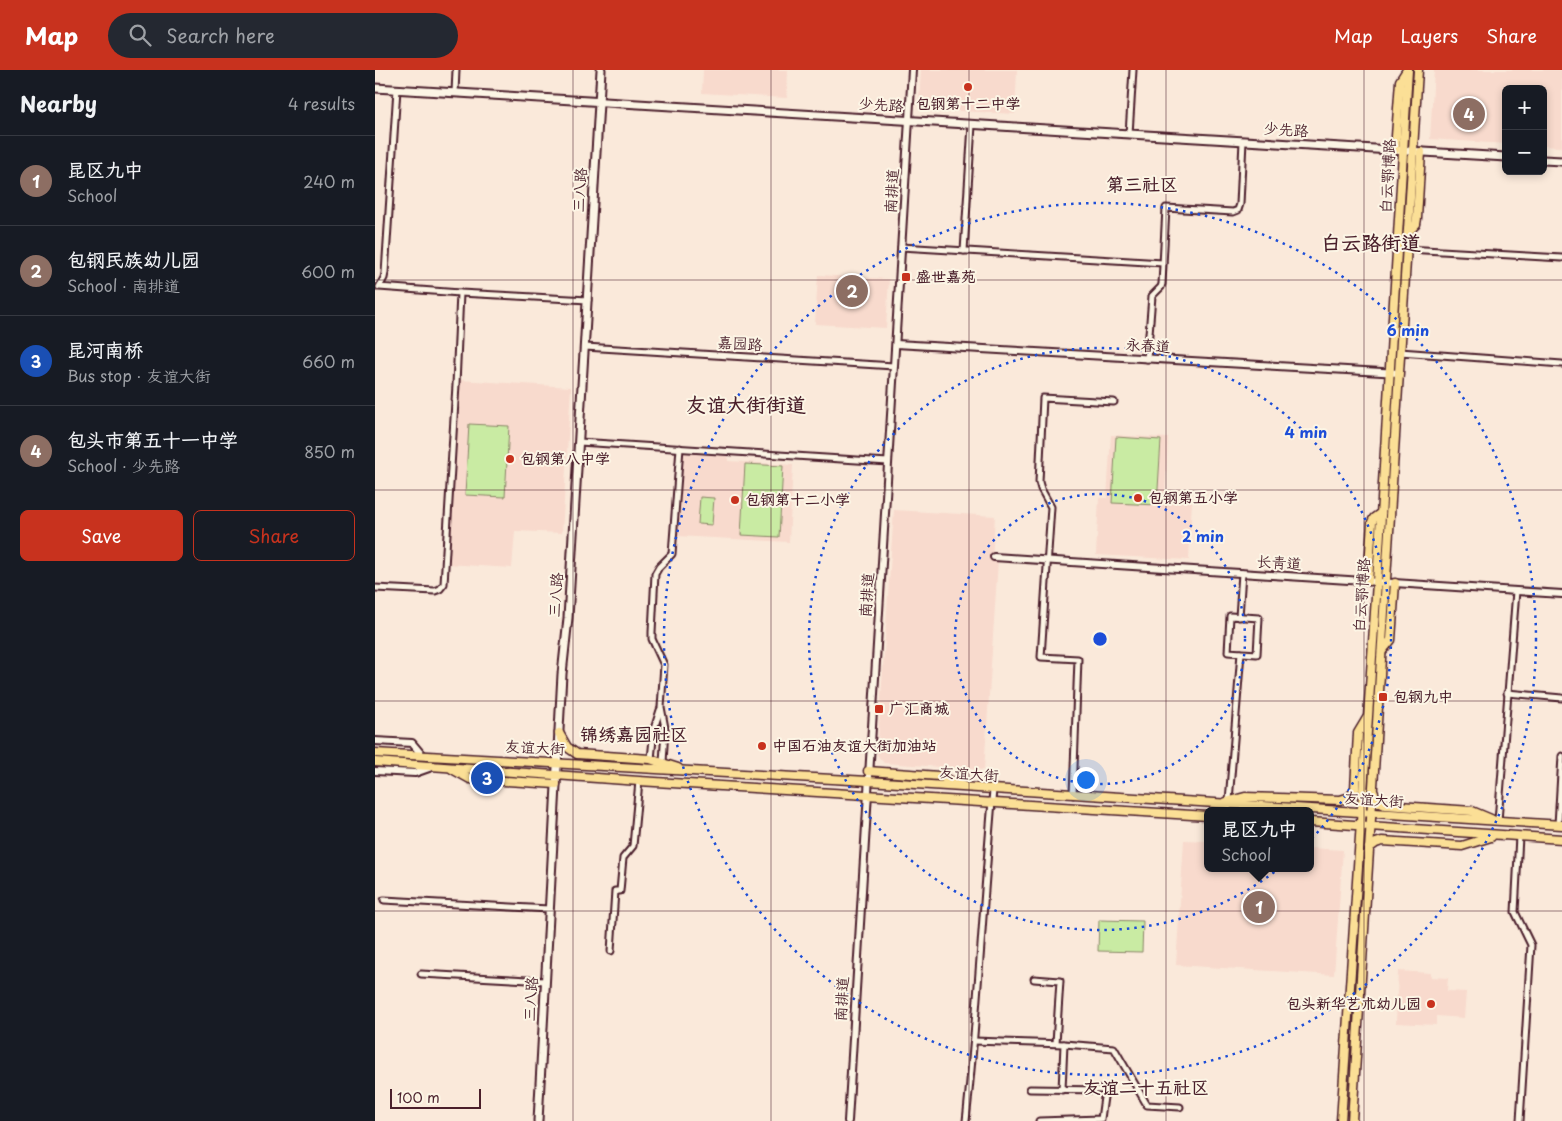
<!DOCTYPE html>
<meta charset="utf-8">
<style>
body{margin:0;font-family:"Playpen Sans","LXGW WenKai TC",sans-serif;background:#242831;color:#f1f3f6}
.controls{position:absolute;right:15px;top:15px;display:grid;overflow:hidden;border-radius:8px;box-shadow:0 2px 8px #0003}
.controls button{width:45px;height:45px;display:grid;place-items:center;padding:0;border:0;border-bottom:1px solid #363941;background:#171b24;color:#f1f3f6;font:25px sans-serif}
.scale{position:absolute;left:15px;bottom:12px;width:91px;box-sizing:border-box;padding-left:5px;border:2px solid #4a1f2b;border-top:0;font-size:14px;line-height:18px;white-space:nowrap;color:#4a1f2b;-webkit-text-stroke:4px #fcf5e5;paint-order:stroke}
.you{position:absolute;left:710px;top:709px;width:18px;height:18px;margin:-12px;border:4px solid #fff;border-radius:50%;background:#1a73e8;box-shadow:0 0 0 8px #1a73e833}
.badge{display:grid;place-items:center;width:32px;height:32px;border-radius:50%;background:#c8321e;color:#fff;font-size:16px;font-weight:700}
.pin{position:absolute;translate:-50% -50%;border:2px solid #fff;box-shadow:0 1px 5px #0006}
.popup{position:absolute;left:829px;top:737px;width:110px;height:65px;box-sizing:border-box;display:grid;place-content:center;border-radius:8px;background:#171b24;filter:drop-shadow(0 1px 4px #0005);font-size:16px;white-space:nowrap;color:#9ea1a6}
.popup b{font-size:19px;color:#f1f3f6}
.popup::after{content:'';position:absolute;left:50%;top:100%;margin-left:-10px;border:10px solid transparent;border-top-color:#171b24}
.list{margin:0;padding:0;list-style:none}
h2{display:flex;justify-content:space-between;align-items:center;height:65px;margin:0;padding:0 20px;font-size:21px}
h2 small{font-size:16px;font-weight:400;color:#9ea1a6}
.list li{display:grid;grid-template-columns:32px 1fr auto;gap:15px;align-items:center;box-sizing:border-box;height:90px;padding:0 20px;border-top:1px solid #363941}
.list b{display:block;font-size:19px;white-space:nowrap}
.list p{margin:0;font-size:16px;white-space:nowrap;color:#9ea1a6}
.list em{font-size:16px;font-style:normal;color:#9ea1a6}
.actions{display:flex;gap:10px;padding:15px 20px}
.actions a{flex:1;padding:11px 0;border:1px solid #c8321e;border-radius:8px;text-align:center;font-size:18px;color:#c8321e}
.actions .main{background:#c8321e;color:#fff}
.icon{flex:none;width:28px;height:28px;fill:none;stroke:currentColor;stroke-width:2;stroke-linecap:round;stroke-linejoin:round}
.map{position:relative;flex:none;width:1187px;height:1051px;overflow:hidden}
header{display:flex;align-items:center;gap:30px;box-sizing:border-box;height:70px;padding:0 25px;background:#c8321e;color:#fff}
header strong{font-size:24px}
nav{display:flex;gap:28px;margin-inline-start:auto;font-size:18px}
.search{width:350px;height:45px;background:#242831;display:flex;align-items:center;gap:12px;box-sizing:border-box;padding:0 18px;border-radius:28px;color:#9ea1a6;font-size:19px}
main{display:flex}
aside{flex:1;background:#171b24}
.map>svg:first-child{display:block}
</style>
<header>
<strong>Map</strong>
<div class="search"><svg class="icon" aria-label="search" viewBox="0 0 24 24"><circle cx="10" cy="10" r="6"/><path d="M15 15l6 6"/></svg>Search here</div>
<nav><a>Map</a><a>Layers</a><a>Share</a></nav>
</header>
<main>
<aside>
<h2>Nearby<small>4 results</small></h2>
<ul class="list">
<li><span class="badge" style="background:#8d6e63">1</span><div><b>昆区九中</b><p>School</p></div><em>240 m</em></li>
<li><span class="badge" style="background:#8d6e63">2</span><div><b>包钢民族幼儿园</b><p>School · 南排道</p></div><em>600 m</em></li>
<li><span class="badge" style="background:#1a4fb4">3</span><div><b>昆河南桥</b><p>Bus stop · 友谊大街</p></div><em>660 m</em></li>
<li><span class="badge" style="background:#8d6e63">4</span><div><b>包头市第五十一中学</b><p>School · 少先路</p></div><em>850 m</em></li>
</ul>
<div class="actions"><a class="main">Save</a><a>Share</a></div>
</aside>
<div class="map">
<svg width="1187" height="1051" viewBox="0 0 1187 1051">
<rect width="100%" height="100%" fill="#fae9da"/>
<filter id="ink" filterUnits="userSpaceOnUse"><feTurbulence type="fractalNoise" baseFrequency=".02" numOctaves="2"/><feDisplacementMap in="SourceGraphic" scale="10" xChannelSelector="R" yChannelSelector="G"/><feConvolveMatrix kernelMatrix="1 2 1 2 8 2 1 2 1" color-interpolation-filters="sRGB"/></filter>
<g filter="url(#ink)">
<g fill="#f8dacd">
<path d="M328,0H413L412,28L327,23Z"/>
<path d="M546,0H642L640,44L550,39L544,33Z"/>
<path d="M1059,0H1187V77L1168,76V19H1131V74L1055,69Z"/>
<path d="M443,205L514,209L511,258L440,254Z"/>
<path d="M84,310L196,317L187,463L140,461L137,498L72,494Z"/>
<path d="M736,365L793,368L790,427L817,429L814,490L721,485L724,428H732Z"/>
<path d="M307,383L353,386V391L418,395L414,472L302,466Z"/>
<path d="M519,440L620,446L617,490L623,491L609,700L509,693L502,685Z"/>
<path d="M809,770L833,771V798H935V778L968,780L959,905L801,895Z"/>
<path d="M1023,901L1056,903V907L1073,908L1072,921L1091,922L1089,948L1061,946V955L1021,953Z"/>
</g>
<g fill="#c9eba3" stroke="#8a8567">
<path d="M94,354L134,356L130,427L90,425Z"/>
<path d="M741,367L786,370L782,435L737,433Z"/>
<path d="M370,394L408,396L404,467L366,465Z"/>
<path d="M325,427L339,428L337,455L323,454Z"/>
<path d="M724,850L768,851L767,882L723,881Z"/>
</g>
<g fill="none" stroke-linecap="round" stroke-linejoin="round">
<g stroke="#4a1f2b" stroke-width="9">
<g id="minor">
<path d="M22,19L10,203L9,208L4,217L85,223L213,230"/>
<path d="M80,23L81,0"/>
<path d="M754,64L758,0"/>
<path d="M526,177L788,193"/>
<path d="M1032,179L1187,188"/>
<path d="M589,181L597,55"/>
<path d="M210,277L519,296"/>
<path d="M1025,282L1187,294"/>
<path d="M772,289L777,226L786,217L787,214L791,138L858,142L863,140L865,134L868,71"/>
<path d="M204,372L513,392"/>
<path d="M0,518L60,521L65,519L69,514L81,315L85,223"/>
<path d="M855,546L884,548L882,584L853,582Z"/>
<path d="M864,547L867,503"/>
<path d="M1132,623L1187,628"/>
<path d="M276,689L279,659L285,640"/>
<path d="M288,693L290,658L286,637L289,595L277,569V562L280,504L284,497L297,484L305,378"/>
<path d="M698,725L703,589L666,587L676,437L666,419L664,412L668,328L739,332"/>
<path d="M854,731L866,583"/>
<path d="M1123,751L1141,521"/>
<path d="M1183,755L1187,686"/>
<path d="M1144,766L1140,842L1156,875L1145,1051"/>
<path d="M9,830L174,839"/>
<path d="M236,881L240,821H245L248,788L258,776L264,711"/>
<path d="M46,904L170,911"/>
<path d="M659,909L685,911L681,973"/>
<path d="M599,971L689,974L739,978L772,1035L805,1037"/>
<path d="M655,1019L730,1020L726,1049L664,1051"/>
<path d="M687,1020L689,974"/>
<path d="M591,1051C603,941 608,830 618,720"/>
</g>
</g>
<g stroke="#4a1f2b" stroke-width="10">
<g id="tertiary">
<path d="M521,274L1024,303"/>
<path d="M619,487L1187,524"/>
<path d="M0,671L37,673L47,685"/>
<path d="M0,701L40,703L57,697"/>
<path d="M473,1051L537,0"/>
</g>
</g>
<g stroke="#4a1f2b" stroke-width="11">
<g id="secondary">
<path d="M0,18L1131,87"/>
<path d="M1168,90L1187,91"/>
<path d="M163,1051L187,604L193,548L226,0"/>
</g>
</g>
<g stroke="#4a1f2b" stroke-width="11">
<g id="primary">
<path d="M1020,80L1025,11L1032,0"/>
<path d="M1033,162L1041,154L1042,148L1046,82"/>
<path d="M993,511L997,452L999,448L1006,443"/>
<path d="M1007,581L1016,570L1020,513"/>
<path d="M184,663L192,677L202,684L275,689L303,698"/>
<path d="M0,683L493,711L1187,755"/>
<path d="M0,692L264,711L833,746"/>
<path d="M77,699L95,709L181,714"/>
<path d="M493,701L564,706L588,716"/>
<path d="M999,723L1001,731L1010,735L1097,741L1116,749"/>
<path d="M851,732L870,727L965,730L975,727L980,719L983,663L992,648"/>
<path d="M935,752L1187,769"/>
<path d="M994,778L1001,773L1007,771L1087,776L1116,767"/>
<path d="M966,1051L1002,512L1033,0"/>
<path d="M977,1051L1043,0"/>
</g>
</g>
<use href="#minor" stroke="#fcf5e5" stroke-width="5"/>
<use href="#tertiary" stroke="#fcf5e5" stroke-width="6"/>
<use href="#secondary" stroke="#fcf5e5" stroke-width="7"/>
<use href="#primary" stroke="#fbdf96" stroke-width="8"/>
</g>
</g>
<path fill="none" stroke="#4a1f2b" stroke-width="1" stroke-opacity="0.55" d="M198,0V1051M396,0V1051M594,0V1051M791,0V1051M989,0V1051M0,210H1187M0,420H1187M0,631H1187M0,841H1187"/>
<g fill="none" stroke="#1d4ed8" stroke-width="2.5" stroke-dasharray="2.5 5">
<circle cx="725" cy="569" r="145"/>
<circle cx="725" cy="569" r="291"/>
<circle cx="725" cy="569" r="436"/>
</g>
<g fill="#c8321e" stroke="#fcf5e5" stroke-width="2">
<circle cx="593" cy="17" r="5"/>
<rect x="526" y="202" width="10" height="10" rx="2.5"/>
<circle cx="135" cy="389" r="5"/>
<circle cx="763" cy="428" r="5"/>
<circle cx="360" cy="430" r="5"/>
<rect x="1003" y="622" width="10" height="10" rx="2.5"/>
<rect x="499" y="634" width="10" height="10" rx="2.5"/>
<circle cx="387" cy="676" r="5"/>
<circle cx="1056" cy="934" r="5"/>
</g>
<g text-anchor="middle" stroke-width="4" stroke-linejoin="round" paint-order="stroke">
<g font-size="15" font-weight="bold" fill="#4a1f2b" stroke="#fcf5e5" text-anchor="start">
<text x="593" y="39" text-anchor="middle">包钢第十二中学</text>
<text x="541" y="212">盛世嘉苑</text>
<text x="145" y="394">包钢第八中学</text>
<text x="773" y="433">包钢第五小学</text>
<text x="370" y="435">包钢第十二小学</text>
<text x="1018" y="632">包钢九中</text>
<text x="514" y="644">广汇商城</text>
<text x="397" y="681">中国石油友谊大街加油站</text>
<text x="1046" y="939" text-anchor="end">包头新华艺术幼儿园</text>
</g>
<g font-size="15" fill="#4a1f2b" stroke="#fcf5e5">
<text transform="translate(506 35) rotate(4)" y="5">少先路</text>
<text transform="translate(911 60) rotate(4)" y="5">少先路</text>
<text transform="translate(1013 106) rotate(-87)" y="5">白云鄂博路</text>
<text transform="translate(205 120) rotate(-87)" y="5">三八路</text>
<text transform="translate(517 121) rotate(-87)" y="5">南排道</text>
<text transform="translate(365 274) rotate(3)" y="5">嘉园路</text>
<text transform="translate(773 276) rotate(3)" y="5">永春道</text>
<text transform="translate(904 493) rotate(4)" y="5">长青道</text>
<text transform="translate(181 525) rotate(-86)" y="5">三八路</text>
<text transform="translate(492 525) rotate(-86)" y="5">南排道</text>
<text transform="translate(987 525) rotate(-86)" y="5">白云鄂博路</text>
<text transform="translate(160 678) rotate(3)" y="5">友谊大街</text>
<text transform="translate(594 704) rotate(4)" y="5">友谊大街</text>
<text transform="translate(999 730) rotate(4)" y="5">友谊大街</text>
<text transform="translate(156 929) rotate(-87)" y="5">三八路</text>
<text transform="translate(467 929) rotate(-87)" y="5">南排道</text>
</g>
<g font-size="18" font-weight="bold" fill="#4a1f2b" stroke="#fcf5e5">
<text x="767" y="121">第三社区</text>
<text x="259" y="671">锦绣嘉园社区</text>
<text x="771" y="1024">友谊二十五社区</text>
</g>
<g font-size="20" font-weight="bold" fill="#4a1f2b" stroke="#fcf5e5">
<text x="996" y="180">白云路街道</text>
<text x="371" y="342">友谊大街街道</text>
</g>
</g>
<circle cx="725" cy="569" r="8" fill="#1d4ed8" stroke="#fcf5e5" stroke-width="2.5"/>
<g font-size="15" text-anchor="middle" font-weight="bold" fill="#1d4ed8" stroke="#fcf5e5" stroke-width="4" stroke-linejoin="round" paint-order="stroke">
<text x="1033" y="266">6 min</text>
<text x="931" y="368">4 min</text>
<text x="828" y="472">2 min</text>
</g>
</svg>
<div class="controls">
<button>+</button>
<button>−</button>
</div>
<div class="scale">100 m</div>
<div class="you"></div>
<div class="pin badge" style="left:884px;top:837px;background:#8d6e63">1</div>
<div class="popup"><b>昆区九中</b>School</div>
<div class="pin badge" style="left:477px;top:221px;background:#8d6e63">2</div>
<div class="pin badge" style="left:112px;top:708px;background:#1a4fb4">3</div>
<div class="pin badge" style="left:1094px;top:44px;background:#8d6e63">4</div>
</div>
</main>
